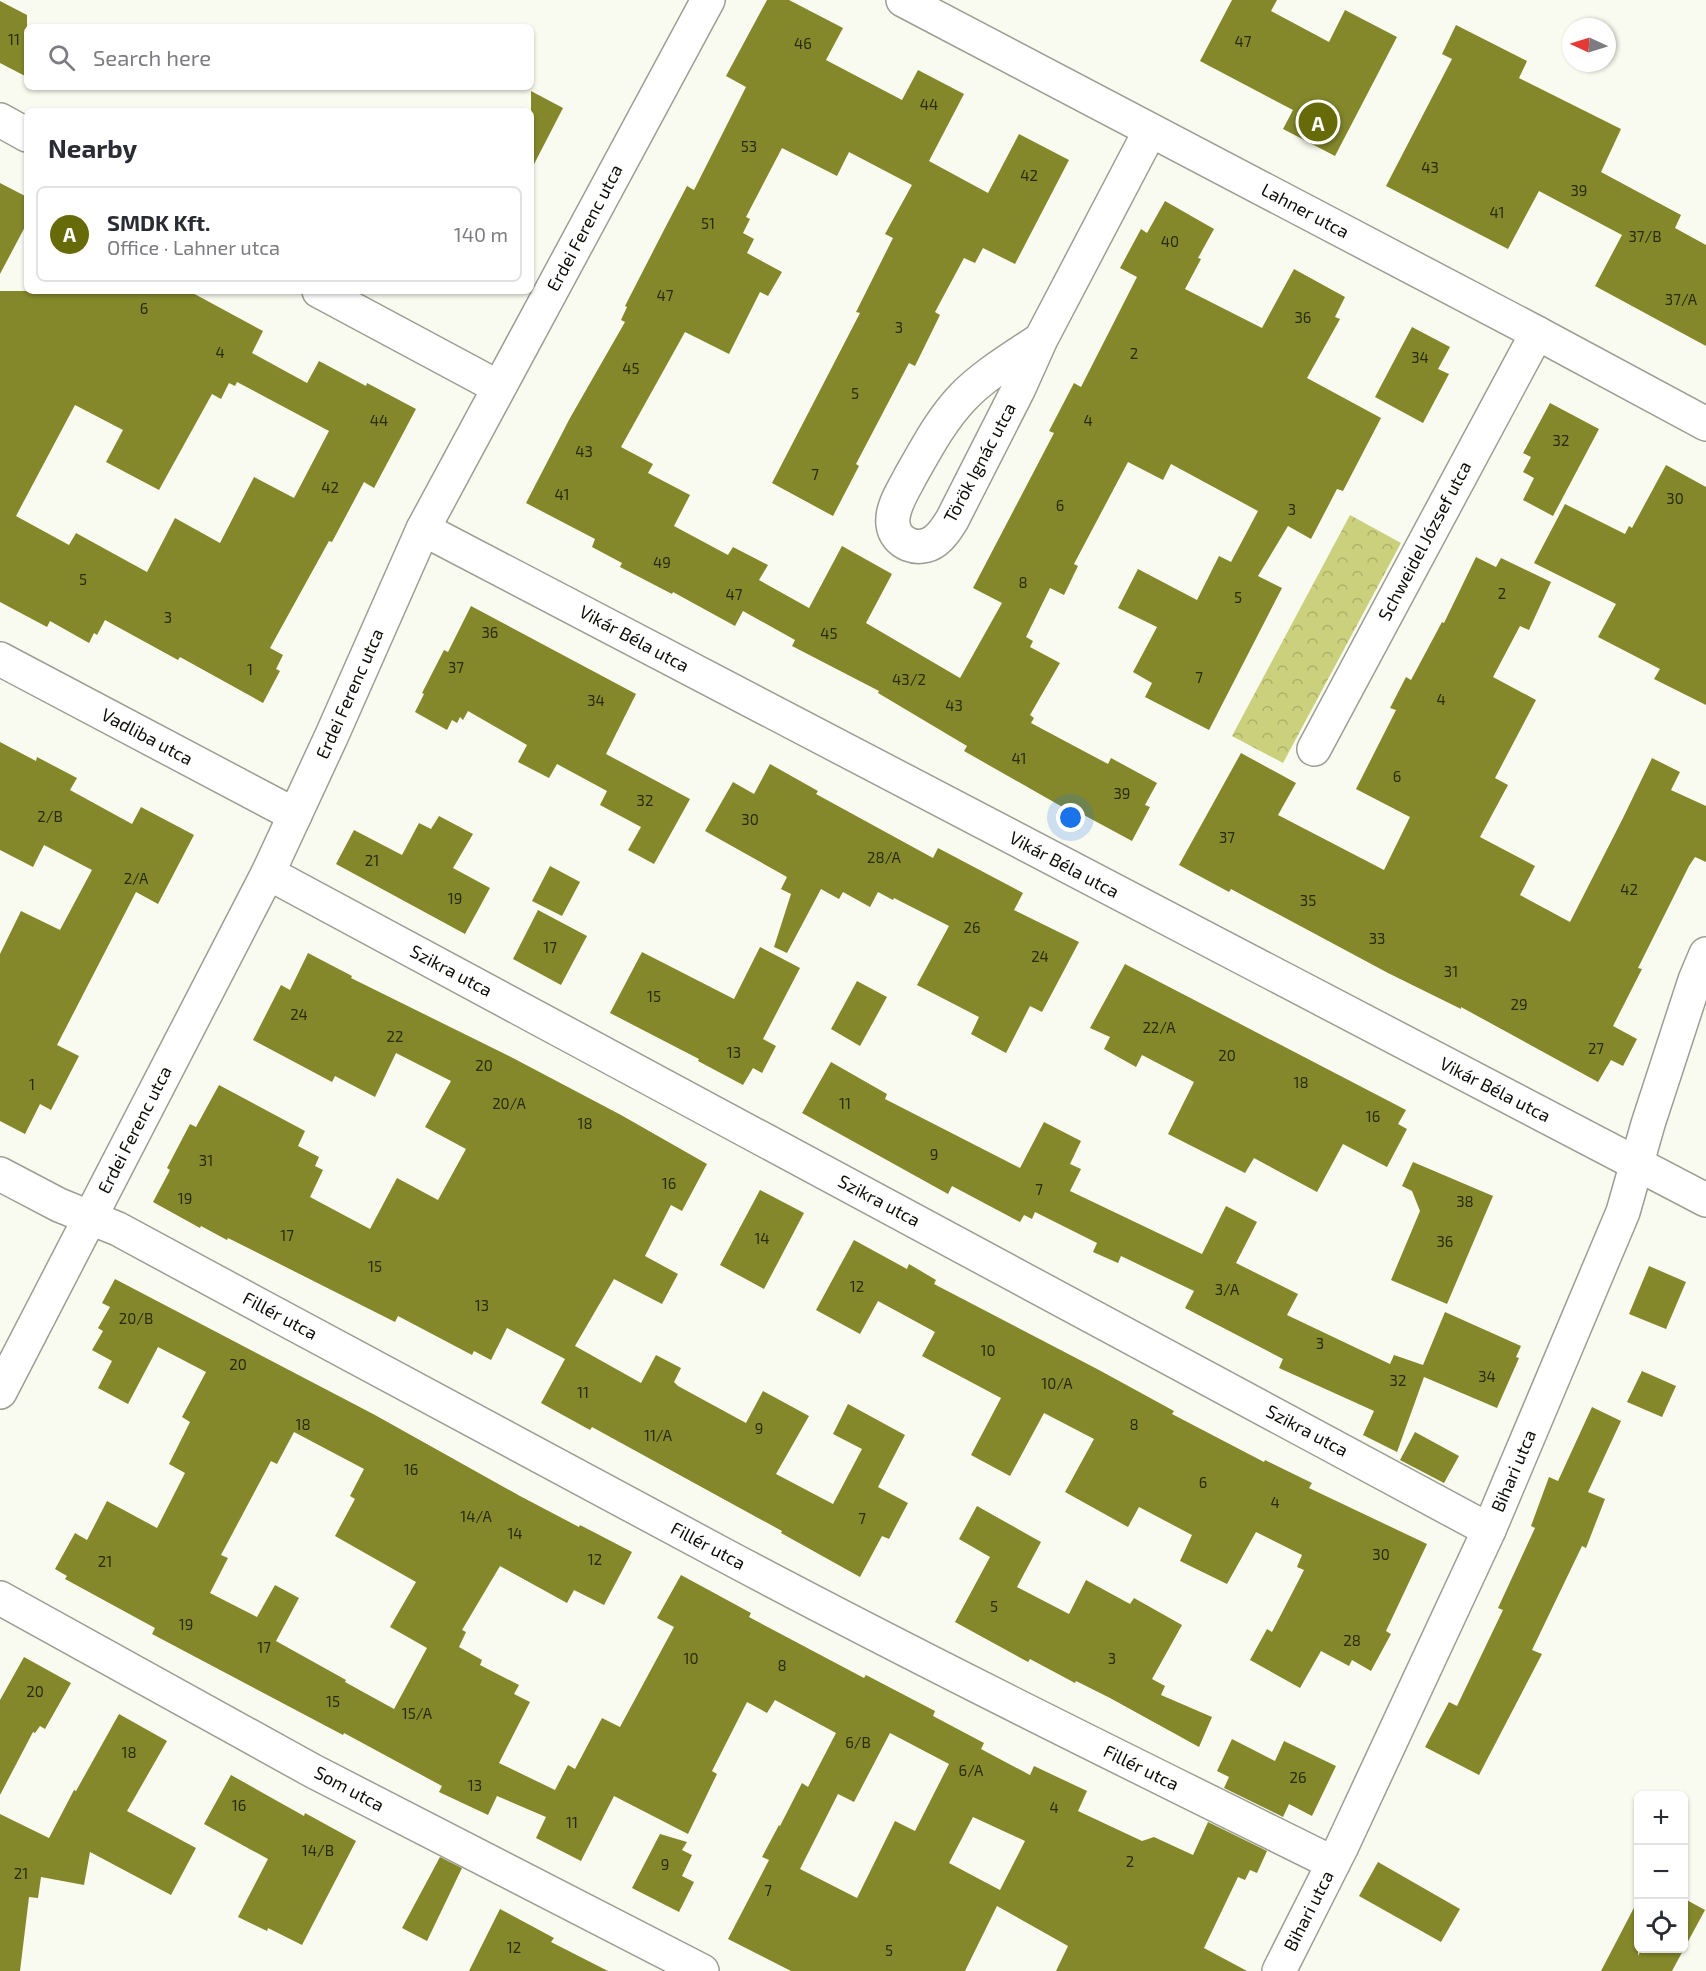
<!DOCTYPE html>
<meta charset="utf-8">
<style>
body{margin:0;font-family:"Exo 2",sans-serif;background:#f2f2f3;color:#2b2b33}
.controls{position:absolute;right:18px;bottom:18px;display:grid;overflow:hidden;border-radius:9px;box-shadow:0 2px 4px #0004}
.controls button{width:54px;height:54px;display:grid;place-items:center;padding:0;border:0;border-bottom:2px solid #e1e1e2;background:#fff;color:#2b2b33;font:30px sans-serif}
.compass{position:absolute;left:1562px;top:18px;width:54px;height:54px;border-radius:50%;background:#fff;box-shadow:0 2px 4px #0004;rotate:274deg}
.you{position:absolute;left:1071px;top:818px;width:21px;height:21px;margin:-15px;border:4px solid #fff;border-radius:50%;background:#1a73e8;box-shadow:0 0 0 9px #1a73e833}
.badge{display:grid;place-items:center;width:39px;height:39px;border-radius:50%;background:#676a09;color:#fff;font-size:20px;font-weight:700}
.pin{position:absolute;translate:-50% -50%;border:3px solid #fff;box-shadow:0 2px 6px #0006}
.list{margin:0;padding:0;list-style:none}
h2{display:flex;justify-content:space-between;align-items:center;height:78px;margin:0;padding:0 24px;font-size:26px}
h2 small{font-size:20px;font-weight:400;color:#7c7c81}
.list li{display:grid;grid-template-columns:39px 1fr auto;gap:18px;align-items:center;box-sizing:border-box;height:96px;margin:0 12px 12px;padding:0 12px;border:2px solid #e1e1e2;border-radius:9px}
.list b{display:block;font-size:22px;white-space:nowrap}
.list p{margin:0;font-size:20px;white-space:nowrap;color:#7c7c81}
.list em{font-size:20px;font-style:normal;color:#7c7c81}
.icon{flex:none;width:33px;height:33px;fill:none;stroke:currentColor;stroke-width:2;stroke-linecap:round;stroke-linejoin:round}
.map{position:relative;flex:none;width:1706px;height:1971px;overflow:hidden}
.search{position:absolute;background:#fff;box-shadow:0 2px 4px #0004;left:24px;top:24px;width:510px;height:66px;display:flex;align-items:center;gap:15px;box-sizing:border-box;padding:0 21px;border-radius:9px;color:#7c7c81;font-size:22px}
.panel{position:absolute;background:#fff;box-shadow:0 2px 4px #0004;left:24px;top:108px;width:510px;height:186px;border-radius:9px}
.map>svg:first-child{display:block}
</style>
<div class="map">
<svg width="1706" height="1971" viewBox="0 0 1706 1971">
<defs>
<pattern id="forest-crowns" width="20" height="18" patternUnits="userSpaceOnUse" patternTransform="scale(1.5)"><rect width="20" height="18" fill="#cbd07c"/><path d="M2 6a3 3 0 1 1 6 0M12 15a3 3 0 1 1 6 0" fill="none" stroke="#adb16a"/></pattern>
</defs>
<rect width="100%" height="100%" fill="#fafbf0"/>
<path fill="url(#forest-crowns)" d="M1350,515L1401,543L1283,763L1232,736Z"/>
<g fill="#84882b" fill-rule="evenodd">
<path d="M767,0H789L843,28L826,60L902,100L918,70L964,94L929,161L988,193L1019,134L1069,160L1015,264L983,248L975,263L964,258L935,312L940,315L915,366L909,363L856,464L859,466L833,516L772,483L860,313L856,312L893,238L885,234L912,185L849,152L837,176L782,148L746,217L750,219L743,233L754,239L747,253L782,272L768,296L760,292L729,354L685,332L621,447L653,464L648,473L690,495L674,526L728,555L733,547L768,565L759,580L809,608L842,546L892,574L866,623L960,678L1002,603L973,588L1054,433L1049,431L1074,383L1081,387L1137,277L1120,268L1141,229L1147,233L1165,201L1214,229L1198,258L1201,259L1185,289L1262,328L1294,269L1345,297L1335,317L1340,319L1307,378L1381,418L1343,491L1337,489L1311,539L1288,526L1258,576L1282,588L1209,730L1145,697L1152,683L1133,672L1157,627L1118,608L1138,569L1197,600L1219,556L1231,562L1258,511L1171,464L1163,480L1128,462L1074,564L1078,566L1064,595L1050,588L1026,637L1033,641L1030,647L1060,663L1030,715L1034,718L1031,723L1108,764L1111,758L1157,783L1145,805L1150,807L1132,841L1082,814L1080,817L964,751L967,746L878,693L879,691L792,646L795,640L743,611L735,626L673,592L672,594L620,567L622,563L592,547L595,539L526,503L570,418L625,322L621,320L627,307L625,306L665,228L687,186L694,190L746,87L726,76Z"/>
<path d="M1232,0H1277L1271,11L1329,42L1345,10L1397,37L1335,156L1283,129L1293,110L1200,61Z"/>
<path d="M0,1L27,15V77L0,63Z"/>
<path d="M1456,25L1527,61L1519,78L1621,129L1601,172L1681,215L1675,228L1706,245V346L1595,286L1622,235L1539,191L1508,249L1386,186L1452,59L1442,54Z"/>
<path d="M531,91L563,108L531,170Z"/>
<path d="M0,183L27,197V223L0,274Z"/>
<path d="M0,291H189L263,331L252,353L307,383L319,361L366,386L367,383L416,409L374,488L364,482L332,542L329,541L270,648L283,655L276,669L280,671L263,703L180,657L178,660L105,620L97,635L94,633L89,643L50,621L47,627L0,602ZM237,382L329,431L294,498L254,477L220,543L175,518L147,572L76,533L69,545L16,516L75,405L123,430L106,462L159,490L212,394L221,399L229,383L235,386Z"/>
<path d="M1412,327L1450,347L1438,369L1449,374L1423,423L1375,397Z"/>
<path d="M1550,403L1599,429L1553,516L1523,500L1534,478L1523,472L1531,457L1523,453Z"/>
<path d="M1666,465L1706,487V705L1654,679L1660,669L1598,637L1616,604L1534,563L1565,504L1625,534L1629,526L1632,528Z"/>
<path d="M1476,557L1496,567L1501,558L1551,582L1529,630L1520,626L1493,677L1536,700L1495,778L1508,785L1480,837L1535,866L1520,895L1570,922L1623,818L1652,758L1680,772L1671,790L1706,806V862L1695,857L1689,866L1638,968L1642,969L1613,1026L1637,1039L1623,1066L1611,1060L1598,1082L1461,1007V1009L1388,973L1231,889L1229,892L1179,865L1241,753L1296,783L1278,815L1384,870L1410,817L1356,789L1396,710L1390,708L1406,677L1411,680L1442,622L1444,623Z"/>
<path d="M471,606L636,694L606,754L690,799L654,864L628,850L641,827L600,805L607,791L557,764L549,778L518,762L527,745L468,711L463,720L460,717L457,723L452,720L447,730L415,712L424,694L422,693L444,650L448,652Z"/>
<path d="M0,742L36,761L37,757L77,778L70,790L132,824L141,807L194,835L158,904L136,892L57,1045L79,1056L51,1110L40,1104L25,1134L0,1121V954L21,911L60,930L92,870L44,845L33,867L0,850Z"/>
<path d="M770,764L818,791L816,794L933,858L938,848L1023,893L1014,910L1079,942L1042,1012L1030,1006L1006,1053L971,1034L979,1017L917,985L949,926L894,898L893,900L878,892L870,907L843,892L839,899L821,889L787,953L774,947L791,894L781,889L787,877L705,831L733,782L754,794Z"/>
<path d="M439,816L473,834L453,868L490,888L465,934L336,864L354,830L402,855L419,823L431,829Z"/>
<path d="M550,866L580,882L562,916L532,901Z"/>
<path d="M538,910L587,936L561,985L513,959Z"/>
<path d="M760,947L800,968L763,1039L776,1046L762,1073L753,1068L743,1085L698,1061L699,1059L610,1013L642,952L734,999Z"/>
<path d="M308,953L352,976L351,978L511,1057L621,1115L707,1164L682,1211L671,1205L645,1256L678,1274L662,1304L614,1279L575,1346L641,1383L656,1355L681,1368L674,1382L678,1386L746,1423L763,1391L809,1416L776,1474L833,1504L862,1449L833,1434L848,1404L905,1435L878,1487L908,1503L889,1539L882,1536L860,1577L781,1533L782,1531L592,1427L590,1430L541,1403L565,1359L507,1328L491,1360L474,1351L472,1355L398,1316L395,1322L228,1238L227,1240L201,1226L200,1228L153,1202L170,1170L167,1168L190,1124L196,1127L219,1085L305,1131L298,1146L319,1157L315,1166L323,1170L310,1197L370,1229L397,1178L438,1200L466,1149L425,1127L451,1081L396,1053L375,1097L335,1076L332,1082L253,1040L281,985L290,990Z"/>
<path d="M1125,964L1406,1110L1398,1124L1407,1129L1387,1167L1343,1144L1317,1192L1254,1158L1245,1173L1168,1134L1194,1082L1142,1055L1136,1067L1104,1049L1110,1037L1090,1028Z"/>
<path d="M857,981L887,997L860,1046L831,1029Z"/>
<path d="M831,1062L887,1094L885,1099L1020,1168L1044,1122L1081,1141L1070,1164L1081,1169L1070,1191L1202,1254L1226,1206L1257,1222L1236,1263L1298,1294L1287,1315L1390,1364L1394,1355L1423,1365L1445,1312L1521,1346L1516,1357L1519,1358L1497,1408L1424,1377L1397,1452L1363,1435L1374,1411L1279,1368L1283,1359L1185,1308L1194,1291L1121,1256L1118,1263L1093,1252L1097,1243L1035,1212L1032,1219L1024,1215L1020,1222L952,1186L948,1194L802,1113Z"/>
<path d="M1413,1162L1493,1196L1447,1304L1391,1280L1420,1211L1412,1191L1402,1186Z"/>
<path d="M760,1190L804,1213L764,1289L720,1265Z"/>
<path d="M854,1240L907,1269L909,1264L936,1280L934,1284L1099,1370L1174,1411L1172,1414L1264,1462L1265,1460L1312,1483L1309,1488L1427,1544L1386,1631L1391,1634L1371,1671L1352,1660L1349,1666L1321,1651L1300,1688L1250,1660L1267,1629L1272,1632L1304,1570L1297,1567L1302,1555L1256,1532L1227,1584L1180,1561L1192,1535L1139,1507L1128,1527L1065,1492L1094,1439L1044,1413L1010,1476L971,1455L1001,1398L922,1356L935,1332L878,1301L860,1334L816,1310Z"/>
<path d="M1649,1266L1686,1282L1666,1329L1629,1314Z"/>
<path d="M115,1279L375,1415L520,1496L579,1527L580,1525L632,1552L604,1605L574,1590L567,1603L500,1566L462,1630L466,1632L459,1647L482,1660L480,1665L519,1685L514,1694L530,1702L499,1763L555,1790L568,1765L575,1769L602,1718L620,1727L674,1627L657,1618L681,1575L751,1613L749,1617L864,1678L866,1675L935,1711L933,1716L984,1743L981,1749L1030,1775L1034,1766L1087,1791L1078,1811L1142,1841L1154,1837L1193,1855L1208,1822L1267,1851L1257,1873L1250,1870L1245,1880L1238,1877L1204,1948L1247,1971H1056L1068,1946L997,1906L965,1971H791L728,1939L769,1860L762,1857L779,1825L780,1826L802,1783L808,1787L836,1733L775,1700L767,1713L747,1702L712,1771L717,1774L688,1834L614,1796L581,1861L536,1838L546,1817L497,1796L488,1815L439,1792L442,1786L344,1733L343,1735L152,1634L155,1628L65,1579L67,1576L55,1569L75,1533L87,1540L107,1501L157,1528L185,1473L169,1464L190,1422L182,1417L206,1372L158,1347L128,1404L98,1388L112,1361L92,1350L103,1331L98,1328L110,1307L102,1303ZM294,1432L364,1469L350,1496L355,1499L335,1536L416,1582L390,1627L427,1648L394,1709L345,1682L346,1680L276,1641L299,1598L275,1585L257,1617L210,1593L228,1558L221,1555L271,1461L277,1464ZM890,1733L949,1764L915,1831L895,1821L857,1898L800,1869L838,1794L854,1802ZM973,1817L1025,1841L1000,1890L949,1863Z"/>
<path d="M1642,1371L1676,1386L1662,1417L1627,1402Z"/>
<path d="M1592,1407L1621,1421L1588,1492L1605,1499L1586,1548L1582,1546L1532,1650L1542,1654L1479,1775L1425,1747L1449,1702L1457,1706L1503,1610L1498,1608L1535,1528L1531,1526L1549,1477L1558,1481Z"/>
<path d="M1415,1432L1459,1456L1444,1483L1400,1460Z"/>
<path d="M977,1506L1041,1542L1017,1587L1069,1614L1086,1580L1130,1604L1134,1598L1182,1625L1152,1679L1165,1686L1161,1695L1212,1717L1199,1747L1110,1698L1076,1681L1075,1683L1030,1659L1028,1662L955,1622L990,1557L959,1539Z"/>
<path d="M24,1657L71,1683L45,1729L40,1726L35,1733L33,1732L0,1795V1700Z"/>
<path d="M119,1714L167,1741L127,1811L196,1848L171,1895L90,1852L84,1885L41,1877L38,1898L29,1897L20,1971H0V1814L49,1838L74,1790L76,1791Z"/>
<path d="M1232,1739L1275,1761L1284,1741L1336,1766L1312,1816L1289,1804L1283,1817L1224,1788L1229,1777L1217,1771Z"/>
<path d="M231,1775L304,1816L305,1813L356,1841L302,1945L268,1928L267,1931L238,1917L268,1859L204,1824Z"/>
<path d="M660,1834L687,1842L682,1850L692,1855L682,1876L694,1882L679,1912L632,1888Z"/>
<path d="M440,1857L462,1868L427,1941L402,1928Z"/>
<path d="M1378,1862L1460,1909L1441,1942L1359,1896Z"/>
<path d="M1683,1898L1705,1910L1672,1971H1601L1638,1900V1956L1642,1948H1683Z"/>
<path d="M500,1909L554,1938L551,1942L608,1971H469Z"/>
</g>
<g fill="none" stroke-linecap="round" stroke-linejoin="round">
<g stroke="#9d9e93" stroke-width="36">
<g id="minor">
<path d="M903,0L1537,333L1706,424"/>
<path d="M0,120L27,135"/>
<path d="M319,291L498,387"/>
<path d="M1041,339C1015,357 985,374 963,397C941,420 926,449 910,477C903,491 891,508 893,524C895,544 919,553 935,541C942,536 947,528 952,520L1019,388L1041,339L1150,131"/>
<path d="M423,529L1706,1200"/>
<path d="M0,659L295,815"/>
<path d="M1314,749L1537,333"/>
<path d="M268,873L1489,1530"/>
<path d="M0,1174L59,1205L118,1229C320,1338 522,1448 724,1555C925,1662 1129,1762 1333,1863"/>
<path d="M0,1392L268,873L332,735L423,529L708,0"/>
<path d="M0,1598L313,1771L702,1971"/>
<path d="M1279,1971L1342,1846L1489,1530L1623,1212L1648,1124L1695,980L1706,954"/>
</g>
</g>
<use href="#minor" stroke="#fff" stroke-width="33"/>
</g>
<g text-anchor="middle" stroke-width="5" stroke-linejoin="round" paint-order="stroke">
<g font-size="15" fill="#2a2b11">
<text x="14" y="45">11</text>
<text x="1243" y="47">47</text>
<text x="803" y="49">46</text>
<text x="929" y="110">44</text>
<text x="749" y="152">53</text>
<text x="1430" y="173">43</text>
<text x="1029" y="181">42</text>
<text x="1579" y="196">39</text>
<text x="1497" y="218">41</text>
<text x="708" y="229">51</text>
<text x="1645" y="242">37/B</text>
<text x="1170" y="247">40</text>
<text x="665" y="301">47</text>
<text x="1681" y="305">37/A</text>
<text x="144" y="314">6</text>
<text x="1303" y="323">36</text>
<text x="899" y="333">3</text>
<text x="220" y="358">4</text>
<text x="1134" y="359">2</text>
<text x="1420" y="363">34</text>
<text x="631" y="374">45</text>
<text x="855" y="399">5</text>
<text x="379" y="426">44</text>
<text x="1088" y="426">4</text>
<text x="1561" y="446">32</text>
<text x="584" y="457">43</text>
<text x="815" y="480">7</text>
<text x="330" y="493">42</text>
<text x="562" y="500">41</text>
<text x="1675" y="504">30</text>
<text x="1060" y="511">6</text>
<text x="1292" y="515">3</text>
<text x="662" y="568">49</text>
<text x="83" y="585">5</text>
<text x="1023" y="588">8</text>
<text x="1502" y="599">2</text>
<text x="734" y="600">47</text>
<text x="1238" y="603">5</text>
<text x="168" y="623">3</text>
<text x="490" y="638">36</text>
<text x="829" y="639">45</text>
<text x="456" y="673">37</text>
<text x="250" y="675">1</text>
<text x="1199" y="683">7</text>
<text x="909" y="685">43/2</text>
<text x="1441" y="705">4</text>
<text x="596" y="706">34</text>
<text x="954" y="711">43</text>
<text x="1019" y="764">41</text>
<text x="1397" y="782">6</text>
<text x="1122" y="799">39</text>
<text x="645" y="806">32</text>
<text x="50" y="822">2/B</text>
<text x="750" y="825">30</text>
<text x="1227" y="843">37</text>
<text x="884" y="863">28/A</text>
<text x="372" y="866">21</text>
<text x="136" y="884">2/A</text>
<text x="1629" y="895">42</text>
<text x="455" y="904">19</text>
<text x="1308" y="906">35</text>
<text x="972" y="933">26</text>
<text x="1377" y="944">33</text>
<text x="550" y="953">17</text>
<text x="1040" y="962">24</text>
<text x="1451" y="977">31</text>
<text x="654" y="1002">15</text>
<text x="1519" y="1010">29</text>
<text x="299" y="1020">24</text>
<text x="1159" y="1033">22/A</text>
<text x="395" y="1042">22</text>
<text x="1596" y="1054">27</text>
<text x="734" y="1058">13</text>
<text x="1227" y="1061">20</text>
<text x="484" y="1071">20</text>
<text x="1301" y="1088">18</text>
<text x="32" y="1090">1</text>
<text x="509" y="1109">20/A</text>
<text x="845" y="1109">11</text>
<text x="1373" y="1122">16</text>
<text x="585" y="1129">18</text>
<text x="934" y="1160">9</text>
<text x="206" y="1166">31</text>
<text x="669" y="1189">16</text>
<text x="1039" y="1195">7</text>
<text x="185" y="1204">19</text>
<text x="1465" y="1207">38</text>
<text x="287" y="1241">17</text>
<text x="762" y="1244">14</text>
<text x="1445" y="1247">36</text>
<text x="375" y="1272">15</text>
<text x="857" y="1292">12</text>
<text x="1227" y="1295">3/A</text>
<text x="482" y="1311">13</text>
<text x="136" y="1324">20/B</text>
<text x="1320" y="1349">3</text>
<text x="988" y="1356">10</text>
<text x="238" y="1370">20</text>
<text x="1487" y="1382">34</text>
<text x="1398" y="1386">32</text>
<text x="1057" y="1389">10/A</text>
<text x="583" y="1398">11</text>
<text x="303" y="1430">18</text>
<text x="1134" y="1430">8</text>
<text x="759" y="1434">9</text>
<text x="658" y="1441">11/A</text>
<text x="411" y="1475">16</text>
<text x="1203" y="1488">6</text>
<text x="1275" y="1508">4</text>
<text x="476" y="1522">14/A</text>
<text x="862" y="1524">7</text>
<text x="515" y="1539">14</text>
<text x="1381" y="1560">30</text>
<text x="595" y="1565">12</text>
<text x="105" y="1567">21</text>
<text x="994" y="1612">5</text>
<text x="186" y="1630">19</text>
<text x="1352" y="1646">28</text>
<text x="264" y="1653">17</text>
<text x="691" y="1664">10</text>
<text x="1112" y="1664">3</text>
<text x="782" y="1671">8</text>
<text x="35" y="1697">20</text>
<text x="333" y="1707">15</text>
<text x="417" y="1719">15/A</text>
<text x="858" y="1748">6/B</text>
<text x="129" y="1758">18</text>
<text x="971" y="1776">6/A</text>
<text x="1298" y="1783">26</text>
<text x="475" y="1791">13</text>
<text x="239" y="1811">16</text>
<text x="1054" y="1813">4</text>
<text x="572" y="1828">11</text>
<text x="318" y="1856">14/B</text>
<text x="1130" y="1867">2</text>
<text x="665" y="1870">9</text>
<text x="21" y="1879">21</text>
<text x="768" y="1896">7</text>
<text x="514" y="1953">12</text>
<text x="889" y="1956">5</text>
</g>
<g font-size="18" fill="#0c0c08" stroke="#fff">
<text transform="translate(1305 211) rotate(28)" y="6">Lahner utca</text>
<text transform="translate(585 228) rotate(-62)" y="6">Erdei Ferenc utca</text>
<text transform="translate(980 463) rotate(-62)" y="6">Török Ignác utca</text>
<text transform="translate(1425 541) rotate(-62)" y="6">Schweidel József utca</text>
<text transform="translate(634 639) rotate(28)" y="6">Vikár Béla utca</text>
<text transform="translate(350 694) rotate(-66)" y="6">Erdei Ferenc utca</text>
<text transform="translate(147 737) rotate(28)" y="6">Vadliba utca</text>
<text transform="translate(1064 865) rotate(28)" y="6">Vikár Béla utca</text>
<text transform="translate(451 971) rotate(28)" y="6">Szikra utca</text>
<text transform="translate(1495 1090) rotate(27)" y="6">Vikár Béla utca</text>
<text transform="translate(135 1130) rotate(-63)" y="6">Erdei Ferenc utca</text>
<text transform="translate(879 1201) rotate(28)" y="6">Szikra utca</text>
<text transform="translate(280 1316) rotate(28)" y="6">Fillér utca</text>
<text transform="translate(1307 1431) rotate(28)" y="6">Szikra utca</text>
<text transform="translate(1514 1471) rotate(-67)" y="6">Bihari utca</text>
<text transform="translate(708 1546) rotate(28)" y="6">Fillér utca</text>
<text transform="translate(1141 1768) rotate(26)" y="6">Fillér utca</text>
<text transform="translate(349 1789) rotate(28)" y="6">Som utca</text>
<text transform="translate(1309 1911) rotate(-63)" y="6">Bihari utca</text>
</g>
</g>
</svg>
<div class="controls">
<button>+</button>
<button>−</button>
<button><svg class="icon" aria-label="locate" viewBox="0 0 24 24"><circle cx="12" cy="12" r="6"/><path d="M12 2v4M12 18v4M2 12h4M18 12h4"/></svg></button>
</div>
<svg class="compass" viewBox="-18 -18 36 36"><path d="M0-13l5 13h-10z" fill="#e53935"/><path d="M0 13l5-13h-10z" fill="#7c7c81"/></svg>
<div class="you"></div>
<div class="pin badge" style="left:1318px;top:122px">A</div>
<div class="search"><svg class="icon" aria-label="search" viewBox="0 0 24 24"><circle cx="10" cy="10" r="6"/><path d="M15 15l6 6"/></svg>Search here</div>
<section class="panel">
<h2>Nearby<small></small></h2>
<ul class="list">
<li><span class="badge">A</span><div><b>SMDK Kft.</b><p>Office · Lahner utca</p></div><em>140 m</em></li>
</ul>
</section>
</div>
